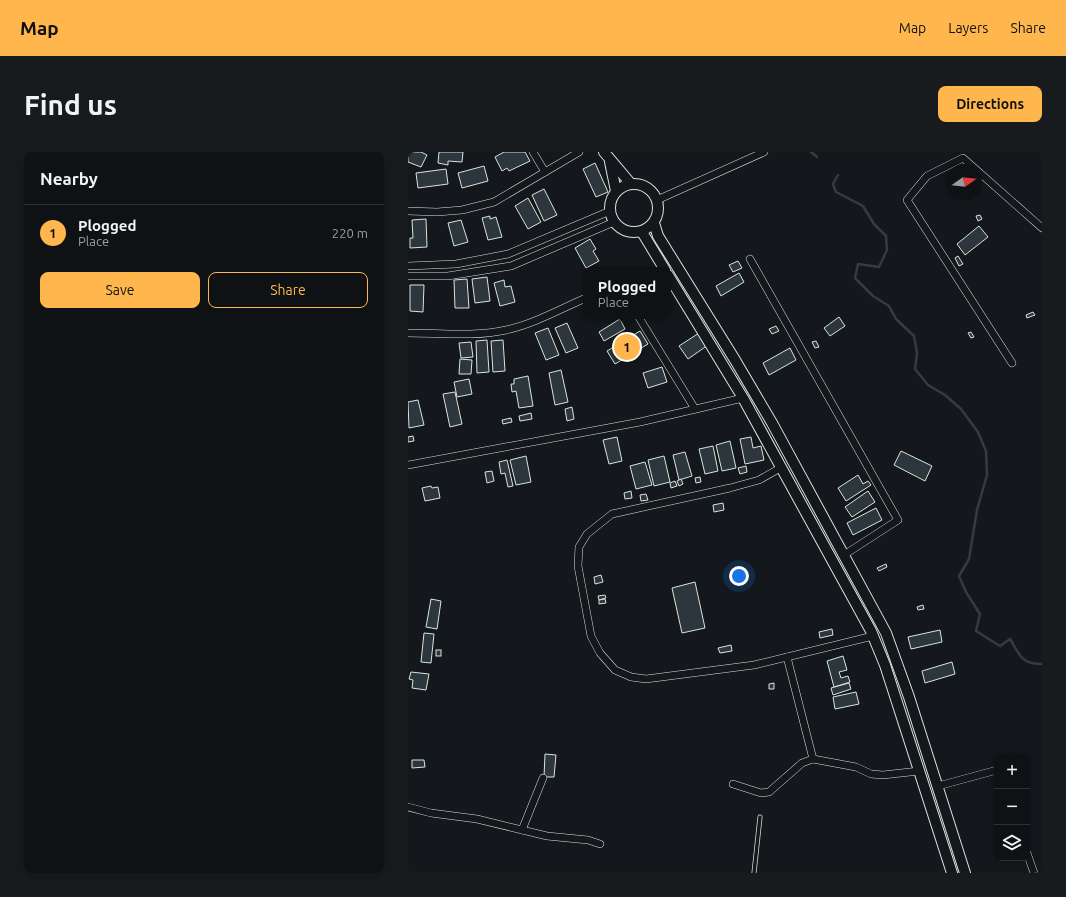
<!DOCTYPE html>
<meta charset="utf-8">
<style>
body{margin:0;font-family:Ubuntu,sans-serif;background:#181b1e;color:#f1f3f6}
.controls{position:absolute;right:12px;bottom:12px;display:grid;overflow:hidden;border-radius:8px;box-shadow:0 2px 10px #0003}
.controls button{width:36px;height:36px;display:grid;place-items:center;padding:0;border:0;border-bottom:1px solid #2f3234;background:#0f1215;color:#f1f3f6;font:20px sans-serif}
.compass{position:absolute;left:538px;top:12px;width:36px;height:36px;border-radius:50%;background:#0f1215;box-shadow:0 2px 10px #0003;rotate:76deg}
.you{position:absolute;left:331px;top:424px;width:14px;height:14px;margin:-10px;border:3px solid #fff;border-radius:50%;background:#1a73e8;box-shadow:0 0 0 6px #1a73e833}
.badge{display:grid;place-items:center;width:26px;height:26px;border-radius:50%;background:#ffb74d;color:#111;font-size:13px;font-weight:700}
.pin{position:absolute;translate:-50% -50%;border:2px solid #fff;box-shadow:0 1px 4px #0006}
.popup{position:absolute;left:175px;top:115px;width:88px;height:52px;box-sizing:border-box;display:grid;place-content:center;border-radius:8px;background:#0f1215;filter:drop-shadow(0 1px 3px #0005);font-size:13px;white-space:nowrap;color:#9b9ea0}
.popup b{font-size:15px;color:#f1f3f6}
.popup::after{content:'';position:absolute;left:50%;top:100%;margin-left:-8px;border:8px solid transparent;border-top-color:#0f1215}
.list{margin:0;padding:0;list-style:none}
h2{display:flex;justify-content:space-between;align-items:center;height:52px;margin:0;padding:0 16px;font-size:17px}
h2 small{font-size:13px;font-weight:400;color:#9b9ea0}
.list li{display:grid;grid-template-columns:26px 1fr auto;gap:12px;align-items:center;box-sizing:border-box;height:56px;padding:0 16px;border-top:1px solid #2f3234}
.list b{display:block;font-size:15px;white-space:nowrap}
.list p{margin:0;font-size:13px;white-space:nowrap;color:#9b9ea0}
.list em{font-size:13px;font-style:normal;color:#9b9ea0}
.actions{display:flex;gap:8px;padding:12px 16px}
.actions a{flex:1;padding:9px 0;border:1px solid #ffb74d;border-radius:8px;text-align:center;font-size:14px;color:#ffb74d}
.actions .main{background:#ffb74d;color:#111}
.icon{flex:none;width:22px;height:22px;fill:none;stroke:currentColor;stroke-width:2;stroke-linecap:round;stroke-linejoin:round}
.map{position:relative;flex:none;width:634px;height:721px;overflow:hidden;border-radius:8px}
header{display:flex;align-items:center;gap:24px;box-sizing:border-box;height:56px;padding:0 20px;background:#ffb74d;color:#111}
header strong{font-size:19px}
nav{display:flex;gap:22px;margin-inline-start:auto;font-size:14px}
.intro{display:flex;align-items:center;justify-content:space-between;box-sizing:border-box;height:96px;padding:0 24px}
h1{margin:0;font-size:28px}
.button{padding:10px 18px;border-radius:8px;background:#ffb74d;color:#111;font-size:14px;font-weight:700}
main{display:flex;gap:24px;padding:0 24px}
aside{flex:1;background:#0f1215;border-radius:8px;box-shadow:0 2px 10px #0003}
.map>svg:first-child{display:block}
</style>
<header>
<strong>Map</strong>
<nav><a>Map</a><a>Layers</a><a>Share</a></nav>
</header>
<div class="intro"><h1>Find us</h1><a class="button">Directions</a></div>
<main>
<aside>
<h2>Nearby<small></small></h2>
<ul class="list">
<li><span class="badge">1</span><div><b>Plogged</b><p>Place</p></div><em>220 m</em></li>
</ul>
<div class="actions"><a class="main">Save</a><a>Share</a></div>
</aside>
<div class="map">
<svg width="634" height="721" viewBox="0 0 634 721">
<rect width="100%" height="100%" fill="#14181c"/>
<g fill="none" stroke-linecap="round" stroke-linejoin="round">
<g stroke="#363b3e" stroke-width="2.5">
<path d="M403,0L409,5"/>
<path d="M430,23L425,32L428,40L455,54L466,72L478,84L479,98L471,115L450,112L447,126L465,144L481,154L488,167L506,184L509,201L507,217L520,233L537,243L553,257L570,280L578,299L579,323L569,358L561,407L551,424L558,440L572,462L568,479L592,494L602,487C612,503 613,512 634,512"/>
</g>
</g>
<g fill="#2c363c" stroke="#d8e6dc">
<path d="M0,0H13L19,3L13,15L0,10Z"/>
<path d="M31,0H55L54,10L40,9V13L30,11Z"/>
<path d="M96,0H117L122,9L101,19L99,16L94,19L87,5Z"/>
<path d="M187,11L200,40L188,45L175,17Z"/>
<path d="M76,14L80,29L54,36L50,21Z"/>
<path d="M38,17L40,32L10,36L8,21Z"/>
<path d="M136,37L149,63L136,69L124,43Z"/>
<path d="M120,46L133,70L120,77L107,54Z"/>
<path d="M572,63L574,67L570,69L568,64Z"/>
<path d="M82,64V67L88,65L94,85L80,88L74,66Z"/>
<path d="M18,67L19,95L2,96V86H5L4,68Z"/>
<path d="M53,68L60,90L46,94L40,71Z"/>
<path d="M571,74L580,85L557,103L549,92Z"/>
<path d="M182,87L188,97L185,99L191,109L178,116L167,96Z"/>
<path d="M550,104L555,112L551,114L547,106Z"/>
<path d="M330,109L334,116L325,120L321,113Z"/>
<path d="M331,121L336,130L313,144L308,134Z"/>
<path d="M79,125L82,149L67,151L64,127Z"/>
<path d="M260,126L266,137L260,141Z"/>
<path d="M59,127L61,156H47L46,128Z"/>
<path d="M96,128L97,135L103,134L107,150L92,154L86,131Z"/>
<path d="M2,133H16L15,160L2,159Z"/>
<path d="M625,160L627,163L619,166L618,163Z"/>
<path d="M431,165L437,174L422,184L416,176Z"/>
<path d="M212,167L217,177L196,189L191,180Z"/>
<path d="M159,171L170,196L158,201L147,176Z"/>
<path d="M368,174L371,179L364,182L361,177Z"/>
<path d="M140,176L151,203L138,208L127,181Z"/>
<path d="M232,179L240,192L207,212L199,199Z"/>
<path d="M563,180L566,185L563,186L560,181Z"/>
<path d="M291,181L300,193L280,207L271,194Z"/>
<path d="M79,188L81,220L69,221L68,189Z"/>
<path d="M95,188L97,219L85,220L83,189Z"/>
<path d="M408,189L411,195L407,196L404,190Z"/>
<path d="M63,190L65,205L53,206L51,191Z"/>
<path d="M382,196L388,208L361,223L355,211Z"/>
<path d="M52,207L64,208L63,222H51Z"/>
<path d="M254,215L259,230L240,236L235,221Z"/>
<path d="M153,218L160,250L147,253L141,221Z"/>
<path d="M120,224L125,254L111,256L108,239L104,240L103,232H106V227Z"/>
<path d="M61,227L64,242L49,245L46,230Z"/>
<path d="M47,240L54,272L42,275L35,242Z"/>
<path d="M10,248L16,273L1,276L0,250Z"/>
<path d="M164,255L166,267L159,269L157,257Z"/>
<path d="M123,261L124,267L112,269L111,264Z"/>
<path d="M103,266L104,270L95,272L94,268Z"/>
<path d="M5,284L6,289L0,290V285Z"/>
<path d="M209,285L214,309L201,312L195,288Z"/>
<path d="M343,285L345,296L353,294L356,308L337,312L332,287Z"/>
<path d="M322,289L328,316L314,319L308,293Z"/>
<path d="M305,294L310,319L297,322L291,297Z"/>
<path d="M493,299L524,314L517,329L486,313Z"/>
<path d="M277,300L284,324L271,328L265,303Z"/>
<path d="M118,304L123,330L108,333L102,308Z"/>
<path d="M256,304L262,330L246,334L240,308Z"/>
<path d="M99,308L105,334L100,335L97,321L93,322L91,310Z"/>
<path d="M237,310L244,333L228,337L222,314Z"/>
<path d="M338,314L339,320L332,322L330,316Z"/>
<path d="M84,319L86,329L79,331L77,320Z"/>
<path d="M450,323L455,332L460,329L463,333L438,349L430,336Z"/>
<path d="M292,325L293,330L288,331L287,326Z"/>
<path d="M273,327L275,332L271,334L269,329Z"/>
<path d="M267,329L269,334L263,336L262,331Z"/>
<path d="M23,334L24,336L30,335L32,346L17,349L14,336Z"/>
<path d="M223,339L224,346L217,347L216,341Z"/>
<path d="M460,339L467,350L444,365L437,355Z"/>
<path d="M238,342L240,348L233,349L232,343Z"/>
<path d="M315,351L316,358L306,360L305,353Z"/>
<path d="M468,356L474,368L445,383L439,371Z"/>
<path d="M478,412L479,415L471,419L469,416Z"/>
<path d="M193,423L195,430L187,432L186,425Z"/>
<path d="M287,430L297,476L274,481L264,436Z"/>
<path d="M197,443L198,446L191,448L190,444Z"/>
<path d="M23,447L33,449L29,477L18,475Z"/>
<path d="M197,447L198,451L191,452V448Z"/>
<path d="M515,453L516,457L510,458L509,455Z"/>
<path d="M424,477L425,483L412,486L411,480Z"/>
<path d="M532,478L534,490L503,497L500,485Z"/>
<path d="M16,481L26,482L23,511L13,510Z"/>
<path d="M323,493L324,499L312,501L310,496Z"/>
<rect x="28" y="498" width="5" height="6"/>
<path d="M435,504L439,518L431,520L433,526L440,524L442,530L426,535L419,509Z"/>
<path d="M544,510L547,522L517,531L514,519Z"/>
<path d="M3,520L21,522L18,538L4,536L5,528L1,527Z"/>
<path d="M366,531V537H361V532Z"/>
<path d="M441,531L443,537L425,543L423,536Z"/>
<path d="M448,540L451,552L427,557L425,545Z"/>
<path d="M137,602L148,603L146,625H136Z"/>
<path d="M4,608H16L17,615L4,616Z"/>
</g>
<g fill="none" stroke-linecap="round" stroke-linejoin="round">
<g stroke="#d8e6dc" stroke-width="5">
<path id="lane" d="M346,721L352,665"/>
</g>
<g stroke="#d8e6dc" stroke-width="8">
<g id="street">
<path d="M125,0L137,20"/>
<path d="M249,48L356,0"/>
<path d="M0,59L29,60L54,58L86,50L171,0"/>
<path d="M342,107L490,368L436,403"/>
<path d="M0,114L48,112L100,102L202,59"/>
<path d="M0,124H40L103,114L206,70"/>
<path d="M230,164L287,257"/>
<path d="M0,181C32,181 67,185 98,178C126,172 152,157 178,146"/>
<path d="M604,211L499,48L519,24L555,6L634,76"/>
<path d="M0,313L232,270L335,246"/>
<path d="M374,315L351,328L322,336L204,362L179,382L171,395L170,414L183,484L192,501L207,518L223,525L238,527L346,513L465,484"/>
<path d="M379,505L405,607"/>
<path d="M325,632L353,641L361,640L394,611L405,607L448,615L463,622L475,623L511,619"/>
<path d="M530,634L589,618"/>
<path d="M0,655L23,661L69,667L139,684L180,688L192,692"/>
<path d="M114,678L135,626"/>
<path d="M619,701L626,721"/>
</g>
</g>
<g stroke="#d8e6dc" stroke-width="12">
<g id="secondary">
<path d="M196,0L223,32"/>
<path d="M202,10L208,39"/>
<circle cx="226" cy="56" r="24"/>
<path d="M246,71L250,84L327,208L364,271L478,481L501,545L557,721"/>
<path d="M234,80L257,118"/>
<path d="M260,123L335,246L463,479L477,513L544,721"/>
</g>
</g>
<use href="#lane" stroke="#14181c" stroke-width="3.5"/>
<use href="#street" stroke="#14181c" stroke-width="7"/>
<use href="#secondary" stroke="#14181c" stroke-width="10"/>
</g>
</svg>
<div class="controls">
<button>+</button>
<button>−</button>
<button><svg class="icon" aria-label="layers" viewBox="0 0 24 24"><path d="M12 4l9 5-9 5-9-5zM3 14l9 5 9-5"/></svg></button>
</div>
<svg class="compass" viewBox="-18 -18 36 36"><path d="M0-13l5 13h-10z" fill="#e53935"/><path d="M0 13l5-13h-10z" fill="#9b9ea0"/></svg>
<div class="you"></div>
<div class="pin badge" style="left:219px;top:195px">1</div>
<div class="popup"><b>Plogged</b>Place</div>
</div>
</main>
